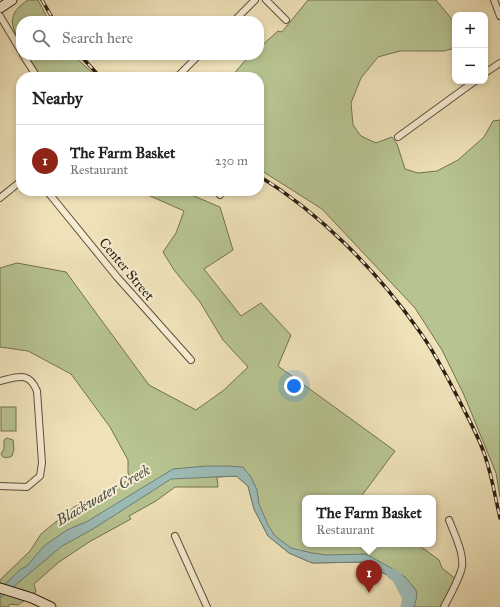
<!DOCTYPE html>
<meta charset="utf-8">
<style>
body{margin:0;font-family:"IM FELL Great Primer",serif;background:#f6f6f6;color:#222}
.controls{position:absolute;right:12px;top:12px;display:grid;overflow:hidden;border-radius:8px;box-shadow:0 2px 6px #0003}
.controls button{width:36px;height:36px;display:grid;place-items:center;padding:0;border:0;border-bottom:1px solid #e0e0e0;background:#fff;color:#222;font:20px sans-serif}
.you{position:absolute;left:294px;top:386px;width:14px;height:14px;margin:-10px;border:3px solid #fff;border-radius:50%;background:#1a73e8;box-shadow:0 0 0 6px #1a73e833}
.badge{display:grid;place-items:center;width:26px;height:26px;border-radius:50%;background:#8f2418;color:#fff;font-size:13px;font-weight:700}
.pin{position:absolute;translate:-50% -33px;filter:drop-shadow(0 1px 2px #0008)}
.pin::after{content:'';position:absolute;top:21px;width:14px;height:12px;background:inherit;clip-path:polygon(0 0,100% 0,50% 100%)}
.popup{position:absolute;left:302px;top:495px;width:134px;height:52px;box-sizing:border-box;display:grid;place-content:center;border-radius:8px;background:#fff;filter:drop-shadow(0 1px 3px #0005);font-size:13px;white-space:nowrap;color:#767676}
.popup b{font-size:15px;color:#222}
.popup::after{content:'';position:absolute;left:50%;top:100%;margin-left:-8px;border:8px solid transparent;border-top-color:#fff}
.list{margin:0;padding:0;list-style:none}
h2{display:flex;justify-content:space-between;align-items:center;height:52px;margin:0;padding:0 16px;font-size:17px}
h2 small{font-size:13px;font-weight:400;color:#767676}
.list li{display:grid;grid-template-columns:26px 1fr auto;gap:12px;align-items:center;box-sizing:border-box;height:72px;padding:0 16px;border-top:1px solid #e0e0e0}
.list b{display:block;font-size:15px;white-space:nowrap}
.list p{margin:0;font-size:13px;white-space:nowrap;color:#767676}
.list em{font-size:13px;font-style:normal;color:#767676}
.icon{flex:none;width:22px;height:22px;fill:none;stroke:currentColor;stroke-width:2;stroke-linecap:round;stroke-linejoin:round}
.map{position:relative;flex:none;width:500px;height:607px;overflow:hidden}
.search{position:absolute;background:#fff;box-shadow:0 2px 6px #0003;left:16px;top:16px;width:248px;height:44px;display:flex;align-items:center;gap:10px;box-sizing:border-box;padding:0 14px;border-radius:16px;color:#767676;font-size:15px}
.panel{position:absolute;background:#fff;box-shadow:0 2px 6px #0003;left:16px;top:72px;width:248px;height:124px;border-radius:16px}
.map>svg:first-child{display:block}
</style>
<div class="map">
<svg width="500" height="607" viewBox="0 0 500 607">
<rect width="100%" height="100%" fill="#efe2b9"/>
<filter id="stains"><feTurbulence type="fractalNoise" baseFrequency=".005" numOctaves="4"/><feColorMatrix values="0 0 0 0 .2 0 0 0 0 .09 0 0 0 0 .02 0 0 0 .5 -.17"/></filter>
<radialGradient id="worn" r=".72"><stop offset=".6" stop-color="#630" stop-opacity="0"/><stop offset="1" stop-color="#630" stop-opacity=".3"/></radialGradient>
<g fill="#b7c491" stroke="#727252">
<path d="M28,0H38L49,21H21V44C9,24 8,13 28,0Z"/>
<path d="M308,0H436L455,23V48L444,51H400L378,57L361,78L351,103L353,125L361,136L376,143L392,137L397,144L405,169L418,173L437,171L458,160L484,137L493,121L500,120V497L496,473L464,395L442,350L415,308L322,209L259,169V77H231L250,55H259V48L278,31L282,32Z"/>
<path d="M28,55H73L97,77H39Z"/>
<path d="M139,191H182L220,207L233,250L204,269L241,316L261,303L291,335L278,366L395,451L360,498H305V544H417L439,560L442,568L457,580L444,607H406L408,598L400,583L365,562L312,563L289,553L268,536L254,509L248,486L237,476L217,477L218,487H175L156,501L129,516L131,519L89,542L59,562L34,584L36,592L18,605L10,604L8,607H0V580L30,551L41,534L74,507L131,479L128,473V460L110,427L71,374L28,351L0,347V268L17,263L66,272L149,385L196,410L224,390L248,367L223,340L200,302L174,270L163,252L176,233L184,211Z"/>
<rect x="1" y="407" width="15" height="24"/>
<path d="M7,438L13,440L14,449L12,456C8,458 3,459 1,454L4,449V440Z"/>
</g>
<path fill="#9dbcb8" stroke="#707e76" d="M206,466H226L243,467L251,477L257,490L259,504L268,525L275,536L291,548L312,553L327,555L366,554L398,572L405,577L416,590L417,596L414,607H407L409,596L404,585L365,562L312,563L289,553L268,536L254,509L248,486L236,476L171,479L93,529L62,546L0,598V589L21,569L27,566L44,546L67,530L88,521L173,469Z"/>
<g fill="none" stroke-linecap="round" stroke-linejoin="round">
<path stroke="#9dbcb8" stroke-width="11" d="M392,574L397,577L408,598L406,607"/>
<g stroke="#5e503c" stroke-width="8">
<g id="street">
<path d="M266,0L286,20"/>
<path d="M494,0L500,16"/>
<path d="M0,16L21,51"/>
<path d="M234,21L255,0"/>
<path d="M23,55L37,77"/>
<path d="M485,73L500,63"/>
<path d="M177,77L199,55"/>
<path d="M398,137L475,81"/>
<path d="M47,191L117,277L191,360"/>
<path d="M217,191L220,195"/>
<path d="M0,198L21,181"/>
<path d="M0,381C18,377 29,371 37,391L42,463L40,476L27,487L0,486"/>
<path d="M175,536L207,607"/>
<path d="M444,607C449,597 460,578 462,567C464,553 454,533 449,520"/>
</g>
</g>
<g stroke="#2d2013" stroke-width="11">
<g id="secondary">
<path d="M0,8L12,0"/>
<path d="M0,588L32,598L51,607"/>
</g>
</g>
<use href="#street" stroke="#f5ecd2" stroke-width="6"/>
<use href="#secondary" stroke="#f5ecd2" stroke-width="9"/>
<g stroke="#2d2013" stroke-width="3.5">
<g id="rail">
<path d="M42,0L54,21"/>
<path d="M80,55L100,77"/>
<path d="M259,176C320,213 376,270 417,328C433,349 445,373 457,396C466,414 479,437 485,456C492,476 495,497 500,518"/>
</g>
</g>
<use href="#rail" stroke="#f5ecd2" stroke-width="2" stroke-dasharray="6" stroke-linecap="butt"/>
</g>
<g text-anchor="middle" stroke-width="4" stroke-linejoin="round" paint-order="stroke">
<g font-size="14" fill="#2d2013" stroke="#f5ecd2">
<text transform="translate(127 269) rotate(50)" y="5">Center Street</text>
</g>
<g font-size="15" font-style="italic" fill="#4f4f45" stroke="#f5ecd2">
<text transform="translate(103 495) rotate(-30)" y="5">Blackwater Creek</text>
</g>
</g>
<rect width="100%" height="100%" filter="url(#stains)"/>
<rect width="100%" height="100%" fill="url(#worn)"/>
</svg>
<div class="controls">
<button>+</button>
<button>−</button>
</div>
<div class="you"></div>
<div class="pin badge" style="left:369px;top:593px">1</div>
<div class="popup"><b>The Farm Basket</b>Restaurant</div>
<div class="search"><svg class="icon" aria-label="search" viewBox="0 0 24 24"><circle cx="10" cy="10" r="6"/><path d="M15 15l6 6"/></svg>Search here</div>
<section class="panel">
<h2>Nearby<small></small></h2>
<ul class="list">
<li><span class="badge">1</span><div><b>The Farm Basket</b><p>Restaurant</p></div><em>230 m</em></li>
</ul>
</section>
</div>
